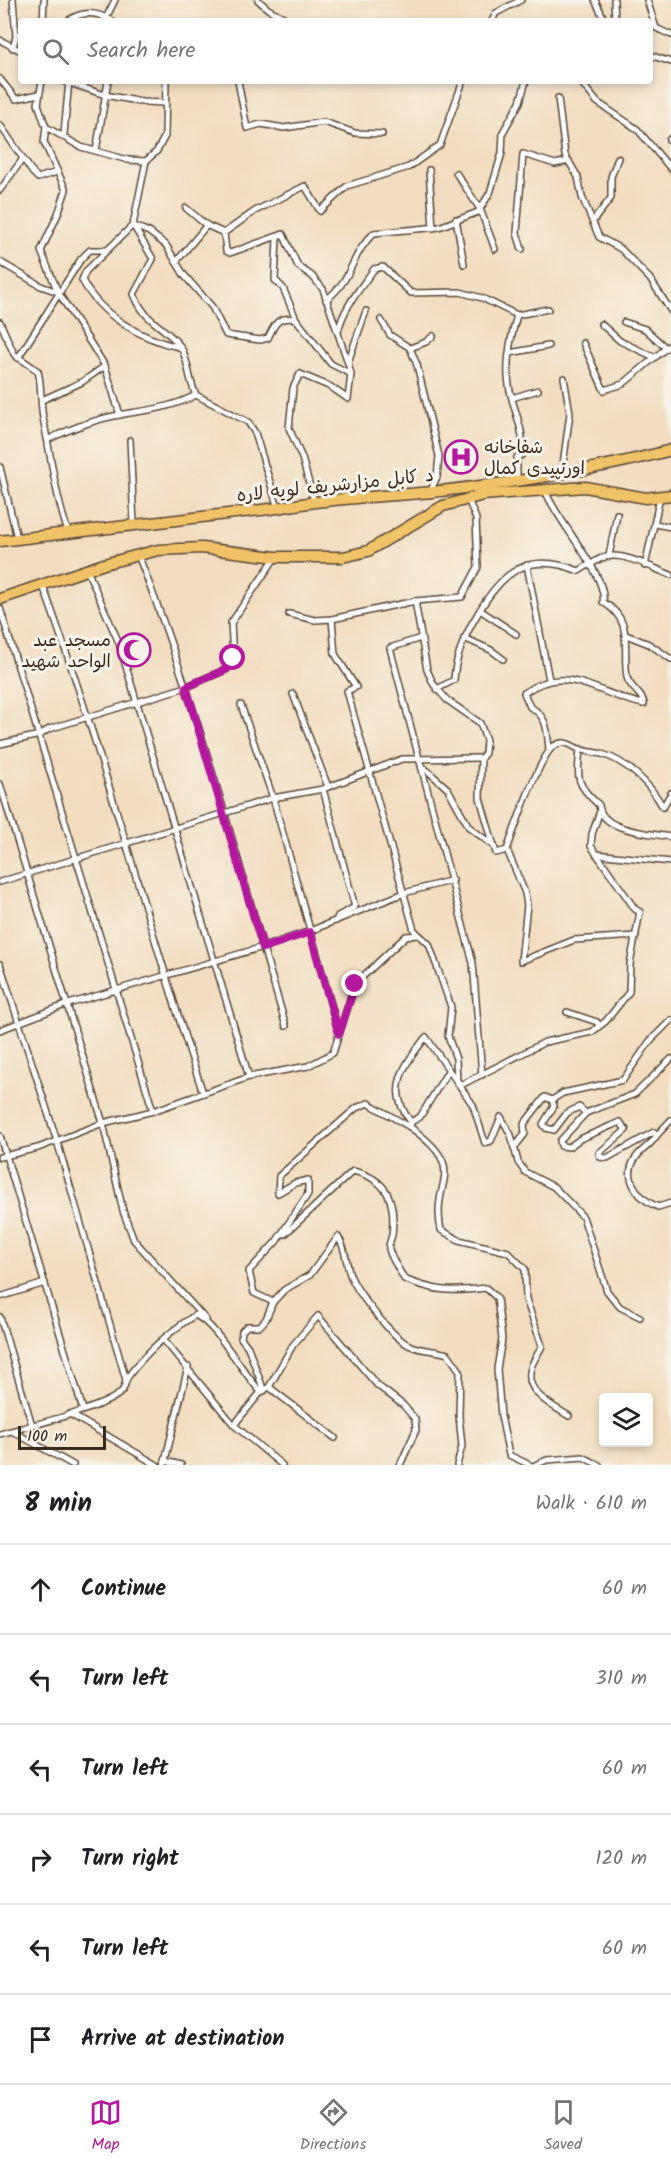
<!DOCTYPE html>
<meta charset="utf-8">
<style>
body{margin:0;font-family:Kalam,"Playpen Sans Arabic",sans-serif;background:#f2f2f2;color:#202124}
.controls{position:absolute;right:18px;bottom:18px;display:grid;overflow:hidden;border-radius:6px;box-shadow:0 3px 9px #0003}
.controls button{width:54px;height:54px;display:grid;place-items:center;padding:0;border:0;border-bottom:2px solid #e0e0e0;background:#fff;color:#202124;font:30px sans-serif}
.scale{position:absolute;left:18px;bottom:15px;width:88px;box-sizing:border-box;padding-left:6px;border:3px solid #3b2a1e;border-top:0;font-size:16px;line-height:21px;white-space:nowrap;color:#3b2a1e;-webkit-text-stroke:4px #f7f3e8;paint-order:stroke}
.stop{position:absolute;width:18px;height:18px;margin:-14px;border:4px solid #b5179e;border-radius:50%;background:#fff}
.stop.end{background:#b5179e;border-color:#fff;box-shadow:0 2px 6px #0008}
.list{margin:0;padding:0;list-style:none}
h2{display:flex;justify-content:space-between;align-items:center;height:78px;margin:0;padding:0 24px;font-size:26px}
h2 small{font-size:20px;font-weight:400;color:#757577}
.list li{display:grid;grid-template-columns:39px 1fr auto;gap:18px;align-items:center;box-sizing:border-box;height:90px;padding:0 24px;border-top:2px solid #e0e0e0}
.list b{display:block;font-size:22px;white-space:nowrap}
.list em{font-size:20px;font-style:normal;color:#757577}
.icon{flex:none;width:33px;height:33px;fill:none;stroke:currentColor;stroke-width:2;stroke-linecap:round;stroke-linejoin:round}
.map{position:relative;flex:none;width:671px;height:1465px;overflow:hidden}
.search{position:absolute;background:#fff;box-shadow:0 3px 9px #0003;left:18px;right:18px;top:18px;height:66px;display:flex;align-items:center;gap:15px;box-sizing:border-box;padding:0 21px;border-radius:6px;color:#757577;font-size:22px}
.sheet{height:618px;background:#fff}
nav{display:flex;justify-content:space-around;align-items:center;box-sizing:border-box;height:84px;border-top:2px solid #e0e0e0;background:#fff;font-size:16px;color:#757577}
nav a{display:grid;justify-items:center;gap:3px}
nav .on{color:#b5179e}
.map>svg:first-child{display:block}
</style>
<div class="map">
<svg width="671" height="1465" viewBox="0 0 671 1465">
<rect width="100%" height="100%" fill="#f7f3e8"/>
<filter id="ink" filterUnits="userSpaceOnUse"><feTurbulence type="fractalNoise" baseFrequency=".0167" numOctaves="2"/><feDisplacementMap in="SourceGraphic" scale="12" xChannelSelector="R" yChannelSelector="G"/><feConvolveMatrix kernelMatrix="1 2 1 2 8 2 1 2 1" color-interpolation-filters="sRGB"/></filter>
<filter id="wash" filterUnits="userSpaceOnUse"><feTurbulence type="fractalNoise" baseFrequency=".008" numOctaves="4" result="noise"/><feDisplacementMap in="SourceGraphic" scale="24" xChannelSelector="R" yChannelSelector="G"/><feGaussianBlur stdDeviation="1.35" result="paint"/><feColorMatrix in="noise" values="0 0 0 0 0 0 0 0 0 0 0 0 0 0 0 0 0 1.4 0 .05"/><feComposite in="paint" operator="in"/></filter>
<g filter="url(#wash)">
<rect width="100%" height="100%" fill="#f2ddc0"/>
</g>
<g filter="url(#ink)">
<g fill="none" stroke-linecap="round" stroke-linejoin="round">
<g stroke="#564536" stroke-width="8">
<g id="street">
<path d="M13,0L16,36L13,48"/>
<path d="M258,0L268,9L291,21"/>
<path d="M595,0L605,21"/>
<path d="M614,0L615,21"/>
<path d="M647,0L656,28L671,35"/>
<path d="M106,18L115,0"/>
<path d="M43,21L44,0"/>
<path d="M67,21C84,10 96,12 113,21"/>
<path d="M492,21L496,13L521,0"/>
<path d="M0,40L21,51"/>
<path d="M650,55L671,62"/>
<path d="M0,79L16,99L39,94"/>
<path d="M42,81L38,104L46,127L44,142L66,190L58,214L41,251L58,292L105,366L120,415"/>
<path d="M64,81L105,95L142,102L165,103"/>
<path d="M166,81L165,136L157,151L146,161L133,225L86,271L82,280C100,315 141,339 179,347"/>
<path d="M238,81L247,128L261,124L284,128L324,122L355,133L382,134"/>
<path d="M580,81L597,102L637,129L671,169"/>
<path d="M558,98L565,155L578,177L582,197L599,237L621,249L650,279L671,311"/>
<path d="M0,125L33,173L38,178L57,172"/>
<path d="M46,127L81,147L128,160L146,161"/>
<path d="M64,134L69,81"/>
<path d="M669,140L671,138"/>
<path d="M96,151L108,81"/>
<path d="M429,170L433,228"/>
<path d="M456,173L480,209L495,249"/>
<path d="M0,190L22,160"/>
<path d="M186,208L206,225L224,233"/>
<path d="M456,219L464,264"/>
<path d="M593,221L611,198V177L618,158"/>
<path d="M133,225L153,259L134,294C145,323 164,325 180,346C189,359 188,380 196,395L248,422L255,433L278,508"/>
<path d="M134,226L149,232L166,245L184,275L212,307L226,335L260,340L268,338C275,323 278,316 296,319L331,364L351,374"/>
<path d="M277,238L275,280L283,288L296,319"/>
<path d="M522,249L517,233L523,154L555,164L569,161"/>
<path d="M0,262L41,286L58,292"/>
<path d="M176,262L207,225"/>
<path d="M326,300C354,278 350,255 374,233L439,227L478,212L490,193L502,153L503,132L520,102L526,81"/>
<path d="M381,320L390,335L410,348L417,365L439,456L437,477L430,492"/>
<path d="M0,322L14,354L38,371C42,387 40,402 43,418C51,456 55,494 68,532"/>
<path d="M624,322L645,329L665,347"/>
<path d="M601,324L620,341L654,357"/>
<path d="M338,332C343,308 360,289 374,269L383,267L411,293L460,292L482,298L517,315L548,309"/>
<path d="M583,343L604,390L623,384L671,344"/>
<path d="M410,348L426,342L433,336"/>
<path d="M510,353L548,346"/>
<path d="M18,358L81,259L90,250H107"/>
<path d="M348,362L366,311"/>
<path d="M512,398L538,390"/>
<path d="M42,400L82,382L105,366"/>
<path d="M49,439C72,428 100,418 124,414C150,410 173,407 196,395"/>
<path d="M130,440L134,524"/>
<path d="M0,467L17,538"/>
<path d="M562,472L570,413L564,378"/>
<path d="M517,479V457L522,455C526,431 512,408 509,385C505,363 511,336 517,315"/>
<path d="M545,490C556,521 608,575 603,602C635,621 622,647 627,677C629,688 643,693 644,704"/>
<path d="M314,501L302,458L289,428L293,388L300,374L331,387L348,399L351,374L348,363L323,289L312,276L298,266L283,234L230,253L226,251L224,233L255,211L305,186L320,211L347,186L409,167L440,145L463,81"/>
<path d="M655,524L671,527"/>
<path d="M138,555C199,708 239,868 286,1026"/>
<path d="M609,556L617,514"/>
<path d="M527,565L549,680"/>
<path d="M590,566C612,543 646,566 671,575"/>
<path d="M645,566L660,497"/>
<path d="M87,570L119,643L249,1077"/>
<path d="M43,586C104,753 147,925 203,1093"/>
<path d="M415,601L427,670L434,685L447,700L480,723L486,740L485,753L481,758L480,798L496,853L507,850C514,830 539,756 554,746C564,739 570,745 579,749C587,752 594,752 602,754C628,762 650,784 663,807L671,793"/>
<path d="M0,608L153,1111"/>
<path d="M480,610L516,634"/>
<path d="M289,614L315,620L332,619L415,601L462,597L478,567L476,519L468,499"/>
<path d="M332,619L335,654L356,687L347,691L414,930L429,944L451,1007L448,1036L456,1059L457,1082L463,1084L545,1042L592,1032L606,1021L629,992L630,964L640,912L635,909L591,846L592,834L600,811"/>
<path d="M626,635L649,644L671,659"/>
<path d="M421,638L390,648L473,963L482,1075"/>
<path d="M464,638L491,650L503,659"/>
<path d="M437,689L454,680C455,656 465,635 477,615C502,571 528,551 579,571L590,564"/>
<path d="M293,694L328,787"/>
<path d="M241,705L273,798L339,1033"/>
<path d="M0,744L40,735L49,729L186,687L227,669L233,658L231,623L275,558"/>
<path d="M580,749C577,779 576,785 599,805C601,832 652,833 671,837"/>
<path d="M549,750C547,731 548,716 530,707L524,693C568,661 598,696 644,704"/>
<path d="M422,766L448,789L469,827L494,846"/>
<path d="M0,784L103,1123L123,1211L134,1240L206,1320"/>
<path d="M323,789L355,907L338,916L336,921"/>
<path d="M507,850L525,893L527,905L521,961L574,940L636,936"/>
<path d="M596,854L671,862"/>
<path d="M0,882L273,798L323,789L402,759L481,758"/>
<path d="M0,964L57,1141L126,1380"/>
<path d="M567,1012L597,1022L599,1026"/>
<path d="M0,1030L65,1005L263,947L310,931L404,893L453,880"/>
<path d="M552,1100L563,1093L623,1080L650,1041L671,1020"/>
<path d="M586,1113L635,1094L671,1059"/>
<path d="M411,1122L420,1117L448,1071"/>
<path d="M410,1127C472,1172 430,1178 441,1230L459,1240L508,1252L525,1269L526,1299L542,1346C539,1353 533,1360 531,1368C523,1392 553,1406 569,1416"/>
<path d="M657,1135L671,1120"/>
<path d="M0,1136L83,1410"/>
<path d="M514,1148L525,1134L524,1124L545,1097L552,1100L554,1106L543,1124L546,1128L554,1130L567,1113L579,1107L586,1113L560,1141L561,1146L569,1147L580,1139L620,1122L626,1130L599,1153L600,1157L607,1158L654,1132L657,1135C652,1145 641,1149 635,1159C622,1179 640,1200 658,1207L671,1203"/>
<path d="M0,1157L38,1148L103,1123L153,1111L249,1077L308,1066L333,1053L355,984L406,936L418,935"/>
<path d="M285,1234L353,1171C388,1179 396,1201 392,1235C391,1240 388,1245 389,1249C391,1259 400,1270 404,1279C436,1292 452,1292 486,1288L497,1298L502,1339L497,1369L501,1416L509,1455L530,1465"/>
<path d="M0,1297L45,1283"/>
<path d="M273,1302L284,1290L310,1275L338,1237C347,1249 345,1263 351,1277C359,1295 393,1339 411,1346C423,1351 436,1350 448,1354L460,1371L459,1416L462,1446L457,1465"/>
<path d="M0,1317L32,1425"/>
<path d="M163,1339L234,1425"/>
<path d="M269,1387L293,1345L318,1316L377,1385L403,1405L415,1419L416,1430L400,1465"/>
<path d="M264,1391L248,1347L241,1338L242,1331L247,1326H260L266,1319L273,1302L254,1293L249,1271L276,1242L308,1194V1180L295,1183L278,1193L279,1176L356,1108L368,1103L410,1127L411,1122C385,1090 404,1065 426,1037L473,1105L485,1143L491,1141L501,1117L511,1135L518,1162L525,1172L554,1187L583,1217L607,1291L620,1307L640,1317"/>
<path d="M70,1414L157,1465"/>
<path d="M12,1431L73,1465"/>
<path d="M0,1434C24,1427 109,1408 122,1391C125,1388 125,1382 127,1378C145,1353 169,1332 195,1315C217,1325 241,1371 261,1392"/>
<path d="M165,1461L181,1465"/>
<path d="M164,1465L188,1367"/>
<path d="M282,1465L234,1425L261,1392L269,1387L335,1438"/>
<path d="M535,1465L547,1460L583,1457L599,1465"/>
</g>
</g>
<g stroke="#564536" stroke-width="13">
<g id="highway">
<path d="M0,541L278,508C329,498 380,497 432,492C511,483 595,471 671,450"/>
<path d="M0,599L104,564L158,550L202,548L276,557H343L368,551L443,506L483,495L585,487L646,498L671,495"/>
</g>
</g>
<use href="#street" stroke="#fff" stroke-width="5"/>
<use href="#highway" stroke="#f1c369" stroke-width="10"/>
</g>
</g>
<g fill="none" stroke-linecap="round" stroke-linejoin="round" filter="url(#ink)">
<path stroke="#b5179e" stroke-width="8" d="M233,658L227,669L186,687L263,948L310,932L339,1034L355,984"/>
</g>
<defs>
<g id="hospital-ring" transform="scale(1.725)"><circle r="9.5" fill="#f7f3e8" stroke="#b5179e" stroke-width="1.5"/><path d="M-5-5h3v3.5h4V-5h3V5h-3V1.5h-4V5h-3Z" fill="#b5179e"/></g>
<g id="mosque-ring" transform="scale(1.725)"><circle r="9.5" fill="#f7f3e8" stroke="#b5179e" stroke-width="1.5"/><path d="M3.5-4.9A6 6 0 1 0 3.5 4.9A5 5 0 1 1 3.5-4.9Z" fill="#b5179e"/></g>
</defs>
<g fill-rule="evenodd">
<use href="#hospital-ring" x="461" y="457"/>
<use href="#mosque-ring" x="134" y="650"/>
</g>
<g text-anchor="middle" stroke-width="6" stroke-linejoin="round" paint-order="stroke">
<g font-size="18" fill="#3b2a1e" stroke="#f7f3e8" text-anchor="start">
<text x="484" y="453">شفاخانه<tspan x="484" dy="21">اورتپیدی کمال</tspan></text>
<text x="111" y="646" text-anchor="end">مسجد عبد<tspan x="111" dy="21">الواحد شهید</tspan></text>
</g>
<g font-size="18" fill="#3b2a1e" stroke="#f7f3e8">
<text transform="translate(335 485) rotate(-6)" y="6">د کابل مزارشریف لویه لاره</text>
</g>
</g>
</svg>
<div class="controls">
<button><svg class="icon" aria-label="layers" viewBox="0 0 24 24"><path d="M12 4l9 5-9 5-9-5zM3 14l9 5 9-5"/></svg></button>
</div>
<div class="scale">100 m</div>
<div class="stop" style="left:233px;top:658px"></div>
<div class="stop end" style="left:355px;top:984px"></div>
<div class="search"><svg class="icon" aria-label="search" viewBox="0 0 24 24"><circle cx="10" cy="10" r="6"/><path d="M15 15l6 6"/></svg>Search here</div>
</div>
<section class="sheet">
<h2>8 min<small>Walk · 610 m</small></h2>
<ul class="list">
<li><svg class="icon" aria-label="ahead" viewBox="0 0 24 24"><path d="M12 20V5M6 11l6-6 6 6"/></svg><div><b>Continue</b></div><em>60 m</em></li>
<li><svg class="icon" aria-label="left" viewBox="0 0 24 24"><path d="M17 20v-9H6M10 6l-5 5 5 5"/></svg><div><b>Turn left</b></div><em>310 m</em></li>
<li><svg class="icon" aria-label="left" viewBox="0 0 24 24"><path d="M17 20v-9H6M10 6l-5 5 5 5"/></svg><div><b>Turn left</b></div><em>60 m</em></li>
<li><svg class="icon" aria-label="right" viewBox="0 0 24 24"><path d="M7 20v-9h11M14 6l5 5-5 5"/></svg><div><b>Turn right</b></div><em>120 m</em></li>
<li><svg class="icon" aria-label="left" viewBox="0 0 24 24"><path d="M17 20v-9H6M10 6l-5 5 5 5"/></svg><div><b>Turn left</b></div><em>60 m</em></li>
<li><svg class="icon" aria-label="arrive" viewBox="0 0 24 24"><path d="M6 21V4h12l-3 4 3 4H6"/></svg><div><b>Arrive at destination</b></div></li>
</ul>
</section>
<nav>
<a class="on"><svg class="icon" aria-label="map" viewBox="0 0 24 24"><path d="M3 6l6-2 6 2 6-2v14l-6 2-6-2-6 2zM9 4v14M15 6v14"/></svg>Map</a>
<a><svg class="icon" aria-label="directions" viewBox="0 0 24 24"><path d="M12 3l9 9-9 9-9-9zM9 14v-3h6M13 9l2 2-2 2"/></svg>Directions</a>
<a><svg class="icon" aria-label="saved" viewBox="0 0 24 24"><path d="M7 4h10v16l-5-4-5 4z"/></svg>Saved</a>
</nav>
